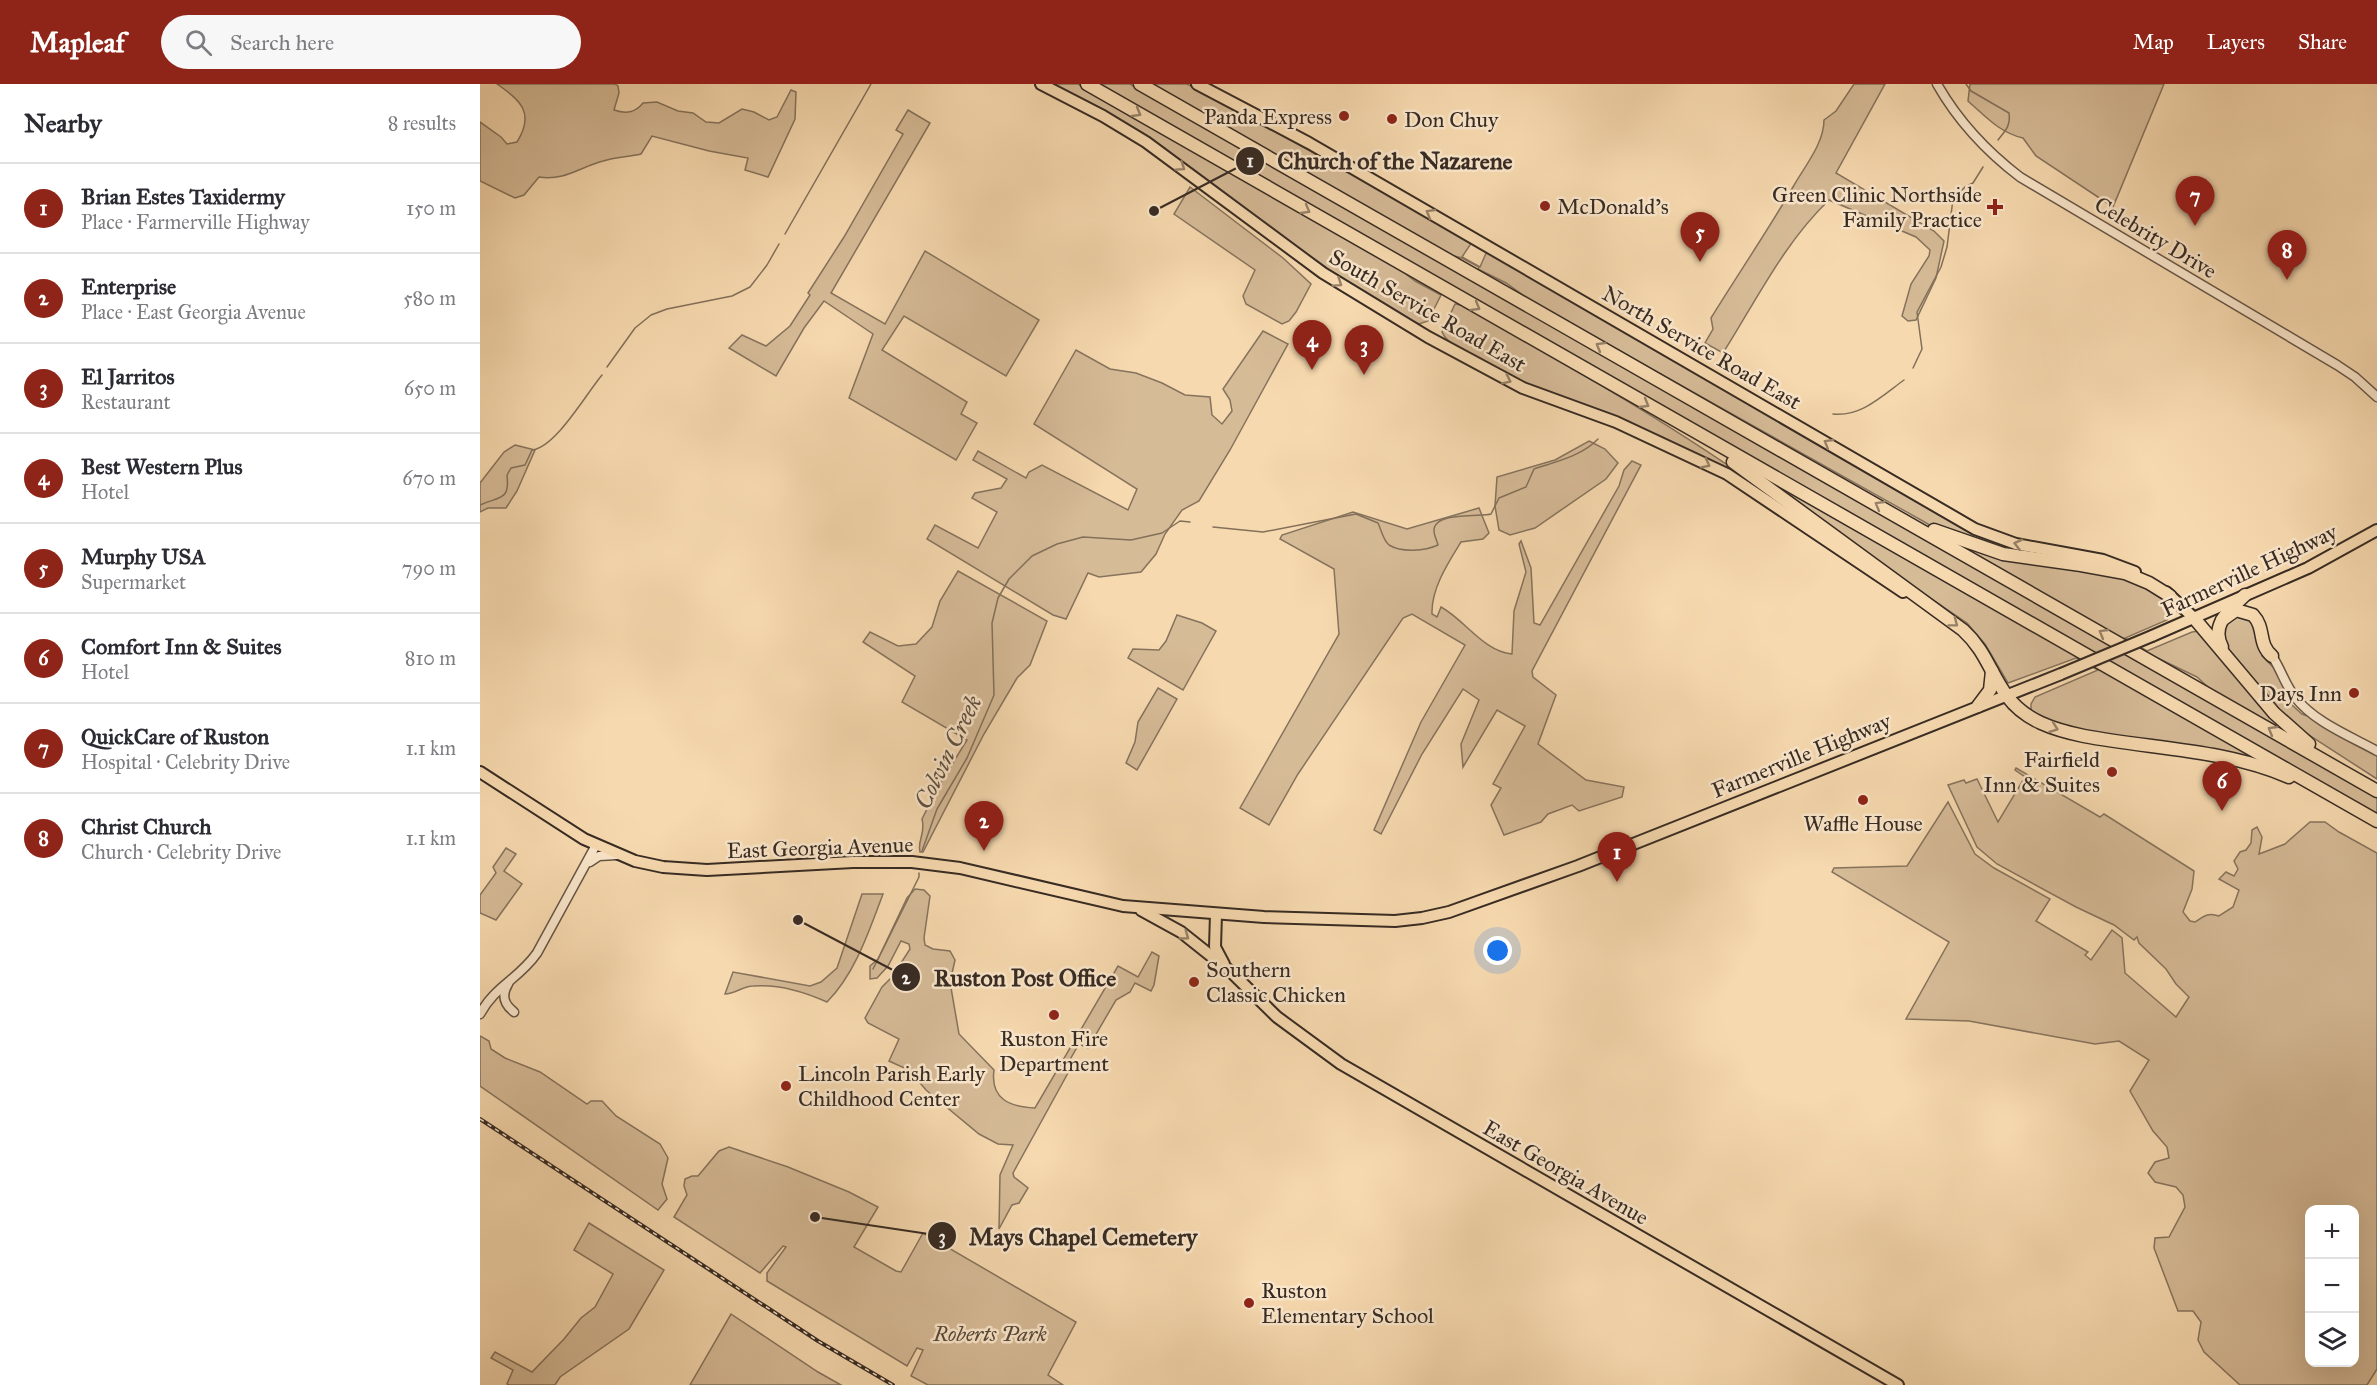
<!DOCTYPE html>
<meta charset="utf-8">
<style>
body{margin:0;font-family:"IM FELL Great Primer",serif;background:#f7f7f7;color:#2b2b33}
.controls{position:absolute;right:18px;bottom:18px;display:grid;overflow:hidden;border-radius:12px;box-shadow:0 6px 24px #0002}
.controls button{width:54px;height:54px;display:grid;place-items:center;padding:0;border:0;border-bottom:2px solid #e1e1e2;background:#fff;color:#2b2b33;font:30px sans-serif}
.you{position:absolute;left:1018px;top:867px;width:21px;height:21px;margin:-15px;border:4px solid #fff;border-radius:50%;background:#1a73e8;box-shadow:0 0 0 9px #1a73e833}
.badge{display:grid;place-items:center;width:39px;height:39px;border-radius:50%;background:#8f2418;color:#fff;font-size:20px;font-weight:700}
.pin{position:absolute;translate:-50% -50px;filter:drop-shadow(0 2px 3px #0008)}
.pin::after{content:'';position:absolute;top:32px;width:21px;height:18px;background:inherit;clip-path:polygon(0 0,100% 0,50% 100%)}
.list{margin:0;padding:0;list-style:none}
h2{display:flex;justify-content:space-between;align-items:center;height:78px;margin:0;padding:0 24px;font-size:26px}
h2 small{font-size:20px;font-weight:400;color:#7c7c81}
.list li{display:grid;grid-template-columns:39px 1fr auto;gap:18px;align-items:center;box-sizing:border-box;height:90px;padding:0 24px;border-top:2px solid #e1e1e2}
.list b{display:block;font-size:22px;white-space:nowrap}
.list p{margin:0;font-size:20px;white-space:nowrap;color:#7c7c81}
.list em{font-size:20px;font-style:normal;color:#7c7c81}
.icon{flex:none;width:33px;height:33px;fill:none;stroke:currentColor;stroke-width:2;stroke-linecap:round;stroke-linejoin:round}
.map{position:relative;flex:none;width:1897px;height:1301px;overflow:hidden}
header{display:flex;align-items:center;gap:36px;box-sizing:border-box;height:84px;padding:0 30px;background:#8f2418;color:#fff}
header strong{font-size:28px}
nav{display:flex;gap:33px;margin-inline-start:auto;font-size:21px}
.search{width:420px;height:54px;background:#f7f7f7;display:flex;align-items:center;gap:15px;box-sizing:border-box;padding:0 21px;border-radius:33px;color:#7c7c81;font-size:22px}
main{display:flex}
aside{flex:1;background:#fff}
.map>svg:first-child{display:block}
</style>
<header>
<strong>Mapleaf</strong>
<div class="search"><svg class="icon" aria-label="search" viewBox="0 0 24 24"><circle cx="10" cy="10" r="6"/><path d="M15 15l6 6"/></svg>Search here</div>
<nav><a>Map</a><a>Layers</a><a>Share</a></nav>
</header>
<main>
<aside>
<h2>Nearby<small>8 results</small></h2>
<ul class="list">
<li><span class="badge">1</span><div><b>Brian Estes Taxidermy</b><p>Place · Farmerville Highway</p></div><em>150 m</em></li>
<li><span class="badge">2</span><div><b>Enterprise</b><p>Place · East Georgia Avenue</p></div><em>580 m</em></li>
<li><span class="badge">3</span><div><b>El Jarritos</b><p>Restaurant</p></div><em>650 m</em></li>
<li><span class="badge">4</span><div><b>Best Western Plus</b><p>Hotel</p></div><em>670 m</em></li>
<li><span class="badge">5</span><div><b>Murphy USA</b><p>Supermarket</p></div><em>790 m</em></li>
<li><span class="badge">6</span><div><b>Comfort Inn &amp; Suites</b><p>Hotel</p></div><em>810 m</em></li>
<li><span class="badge">7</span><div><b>QuickCare of Ruston</b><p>Hospital · Celebrity Drive</p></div><em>1.1 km</em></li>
<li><span class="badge">8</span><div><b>Christ Church</b><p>Church · Celebrity Drive</p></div><em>1.1 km</em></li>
</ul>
</aside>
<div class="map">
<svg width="1897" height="1301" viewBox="0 0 1897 1301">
<rect width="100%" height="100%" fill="#f7d9af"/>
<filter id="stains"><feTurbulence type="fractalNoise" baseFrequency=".00333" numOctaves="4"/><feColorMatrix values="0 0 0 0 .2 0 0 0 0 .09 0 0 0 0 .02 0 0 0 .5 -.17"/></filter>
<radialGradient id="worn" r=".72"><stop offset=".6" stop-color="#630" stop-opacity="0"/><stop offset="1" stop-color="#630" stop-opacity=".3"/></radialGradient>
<g fill="#d6bb97" stroke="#86735d" stroke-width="1.5" fill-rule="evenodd">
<path d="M17,0H135L138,2L139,9L134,26C146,30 155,29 163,19L177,18L198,27L213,29L226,38L239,39L262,25L274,28L289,36L297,33L311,6L316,8L315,35L288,93L265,86L268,74L229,67L172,52L161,70C148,73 135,73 123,77C100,83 85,97 59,93L44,111L35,114L0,97V38L21,53L27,60L37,58C55,29 41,17 17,0Z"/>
<path d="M571,0H598L917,183L935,197L961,211L948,237L939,240C848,197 772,125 689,68C651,43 610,23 571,0Z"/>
<path d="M619,0H650L1897,713V731Z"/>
<path d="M671,0H707L743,18L992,158L982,173L1000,183L1007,167L1502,453L1535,464L1572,472L1534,469L1453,443L1441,436L1054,219L1026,199L998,185L999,183L982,174L970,171Z"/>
<path d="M1374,0H1405L1356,89L1454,147L1464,157L1456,194L1436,236L1428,237L1422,232L1431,200L1449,172L1450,166L1436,153L1349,116C1304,159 1276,217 1243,269L1225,259L1233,245L1231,234C1258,190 1287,148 1313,103C1324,83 1344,60 1344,36L1356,27Z"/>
<path d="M1490,0H1684L1633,123L1556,72L1543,54C1520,49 1505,32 1488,17Z"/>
<path d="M428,26L450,39L351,209L405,240L445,167L559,236L526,292L424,232L402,266L487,318L481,330L497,339L476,376L369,314L393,250L344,217L324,244L296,292L249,264L262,251L286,262L310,242L330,211L328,209L364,153L423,50L416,46Z"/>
<path d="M710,103L803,174L831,200L816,228L809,237L802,240L766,220L763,212L775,186L694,130Z"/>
<path d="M975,220L986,222C1099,288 1213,352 1318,431C1264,395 1210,363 1149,339C1104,320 1057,307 1014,283C1000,276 968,263 962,248Z"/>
<path d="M783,247L808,260L750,366L719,417L702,426L685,450L676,470L661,488L619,493L608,489L586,535L573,531L447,455L455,441L498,464L517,428L492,414L495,409L521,404L527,395L493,376L498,367L546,394L549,388L562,381L648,426L657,405L554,340L596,266L630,285L656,289L682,299L705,311L730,313L732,331L742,340L752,327L750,316L743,305Z"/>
<path d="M1109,357L1125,365L1138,379L1126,395L1055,444L1030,451L1019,446L1015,422L1017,393L1075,376Z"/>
<path d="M35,361L55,366L37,407L26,424H8L0,428V399L24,368Z"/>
<path d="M1152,377L1161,381L1052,587L1053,593L1076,611L1058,660L1106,696L1144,703L1142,713L1099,727L1092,721L1068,730L1061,738L1024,751L1011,721L1021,704L1013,700L1045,642L1017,626L983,683L981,660L999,616L983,605L942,670L901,750L894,746L941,638L985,561L932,530L923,534L818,690L789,741L760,724L859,550L854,485L800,455L802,451L873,428L927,445L999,424L1009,449L1003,455L981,458C968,479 951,505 952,530L957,533L961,523C985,536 1003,567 1032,570L1034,527L1046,488L1039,460L1041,457L1051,484L1054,539L1060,541L1139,402L1144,386Z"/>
<path d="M1294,400L1346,428L1781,676L1577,642L1551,628V620L1555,613L1618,586L1596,574L1528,599L1505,560L1487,539L1415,490Z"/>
<path d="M1488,465L1514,472L1623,487L1655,497L1689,518L1693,526L1687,536L1645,554L1667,567L1712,548L1719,547L1806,648L1730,605L1717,593L1667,569L1487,466Z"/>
<path d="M478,487L567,537L550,581L537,594L504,650L443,768H440C437,756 446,750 442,735L458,703L487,656L422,618L435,592L383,558L390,548L418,562L436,560L452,543L460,517Z"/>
<path d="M1766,529L1780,549L1782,572L1797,587L1812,621L1822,630L1833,634L1897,671V695L1818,644L1805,632L1750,570L1740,547L1746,535Z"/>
<path d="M697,531L722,539L736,547L703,606L648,574L653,565L679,566L686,557Z"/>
<path d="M678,604L697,615L657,686L646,679L655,658L658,638Z"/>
<path d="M1536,684L1620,733L1624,730L1714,787L1712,805L1703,828L1710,837L1715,838C1724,832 1728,828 1739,832L1753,823L1759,806L1739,795L1746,788L1754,792L1758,785L1754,777L1760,768L1766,766L1771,759L1772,746L1777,743L1782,753L1779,770L1805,760L1830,738H1845L1859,748L1897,769V1285L1887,1301H1760L1724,1268L1718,1256L1721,1238L1713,1227H1698L1674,1164L1675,1154L1689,1153L1705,1123L1703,1111L1696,1103L1675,1098L1668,1089L1675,1078L1689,1074L1687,1063L1673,1047L1650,1007L1669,976L1639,957L1615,960L1489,937L1426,935L1469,858L1352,788L1354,784L1427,782L1468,718L1495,770L1514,784L1570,815L1556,837L1608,868L1605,871L1611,876L1632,846L1642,854L1645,889L1696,933L1709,913L1696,900L1686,885L1659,859L1657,853L1654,856L1634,841L1596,823L1517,780L1497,763L1468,701L1484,696L1486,699L1497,695L1518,738L1545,693L1535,686ZM1830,1126H1874V1278H1830Z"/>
<path d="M26,764L36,770L24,787L42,800L16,836L0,829V811L16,789L13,783Z"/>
<path d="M435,805L444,806L450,812L444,854L445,861L453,865L470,867L475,876L470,898L479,950L514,986C510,1015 530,1023 555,1024L638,882L658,893L672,868L679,872L674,901L671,907L655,899L650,908L636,916L608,964L599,960L584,986L588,989L533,1089L534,1093L548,1104L539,1119L532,1121L519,1145L520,1091L533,1061L518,1060L499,1050L446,1006L429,986L409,977L419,955L388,939L385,934L402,903L412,893L430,865L429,860L421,857L408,882L397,894L390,895V882L398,875L427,814Z"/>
<path d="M382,810H403C389,847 375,890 347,918C325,908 297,900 273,902C263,902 255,910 245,910L253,888L330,902L341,898L357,884Z"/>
<path d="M0,952L9,957L11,965L25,974L60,988L107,1020L111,1017H122L136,1032L180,1060L188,1074L182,1100L187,1115L178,1126L0,1002Z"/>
<path d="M249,1063L308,1083L369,1108L398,1123L374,1163L416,1187L421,1188L443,1149L596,1238L568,1291L583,1301H448L431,1292L443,1266L437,1264L427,1282L287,1197V1189L306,1163L303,1162L280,1189L194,1133L207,1111L204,1102L205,1095L212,1092H218L239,1067Z"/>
<path d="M109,1139L184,1186L149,1245L80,1293L75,1301H29L27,1300L33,1286L11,1274L15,1268L52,1288L84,1255L101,1234L115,1223L133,1190L94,1166Z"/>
<path d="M251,1230L338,1288L361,1301H210Z"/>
</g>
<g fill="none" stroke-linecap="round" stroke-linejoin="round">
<g stroke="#83705a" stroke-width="1.5">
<path d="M1486,0L1491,7L1529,29C1531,42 1525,47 1518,56"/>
<path d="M305,150L391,0"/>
<path d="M127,283L155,244L171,231L187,225L252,212L270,203L287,181L299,160"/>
<path d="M1433,284L1442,265L1437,228L1461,183L1467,163L1473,115L1485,103L1493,99L1503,83"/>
<path d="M1353,330C1381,333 1402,312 1424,296"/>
<path d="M0,421C20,412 30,417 27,391L31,384L45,381L52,366C76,363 106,310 122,291"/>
<path d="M733,443L783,448L876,430L898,439C901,445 903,456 909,461C922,469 945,467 958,461C957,457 954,451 954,447C953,427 1003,433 1011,430L1019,414L1046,403L1054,385C1075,378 1102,372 1118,355"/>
<path d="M442,767L457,725L487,674L514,611L512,539L518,514L529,495L552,472L577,460L603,453L651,456L682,449L700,437L710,438"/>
<path d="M393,885L439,793V789"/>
</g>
<g stroke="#675646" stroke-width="11">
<g id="minor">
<path d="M1457,0C1478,37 1506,67 1540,93L1857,281L1875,293L1897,313"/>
<path d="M1792,572C1801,585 1805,601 1815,613C1834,638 1870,652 1897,667"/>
<path d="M110,778L119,772L137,771"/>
<path d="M28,900C21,912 24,920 34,928"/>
<path d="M0,930C15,902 39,895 57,869L116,761"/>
</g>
</g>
<g stroke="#372b23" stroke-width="14">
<g id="major">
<path d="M561,0L623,32L666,58L843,189L948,253L1043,304L1136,338L1247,390L1423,508"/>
<path d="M717,0L829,59L1495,445L1536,460L1623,476L1655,488"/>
<path d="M1686,508L1714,534"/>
<path d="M1672,552L1828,484L1897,446"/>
<path d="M0,688L104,755L155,777L183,783L227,786L373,778H432L480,784L643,822L784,833L915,837L942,834L969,828L1098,782L1581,590"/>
<path d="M661,826L701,848L750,887L797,933L861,980L1418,1301"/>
<path d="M736,830L735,863L744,880"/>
</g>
</g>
<g stroke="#372b23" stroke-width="15">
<g id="highway">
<path d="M607,0L1897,737"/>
<path d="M660,0L1897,707"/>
<path d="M1253,378L1483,546C1506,567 1510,589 1527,612C1545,637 1575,646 1604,652C1673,665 1744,665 1809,693"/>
<path d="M1454,446L1523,470L1601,481L1645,489L1669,499L1690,512"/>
<path d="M1714,534L1794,629L1829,660"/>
<path d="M1742,536L1756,526L1773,531C1786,545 1777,559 1792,572"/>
<path d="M1742,563C1730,540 1750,526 1765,511"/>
<path d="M1498,622L1510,606L1512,587"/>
</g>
</g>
<use href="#minor" stroke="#fae6cb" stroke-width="8"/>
<use href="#major" stroke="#f7d9af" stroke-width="10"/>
<use href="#highway" stroke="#f7d9af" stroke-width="12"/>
<g stroke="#372b23" stroke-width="4">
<path id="rail" d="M0,1035L338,1257L413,1301"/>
</g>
<use href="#rail" stroke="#fae6cb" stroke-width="1.5" stroke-dasharray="4.5" stroke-linecap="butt"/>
<g stroke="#372b23" stroke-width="14" stroke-linecap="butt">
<path id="major-bridge" d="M1581,590L1672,552"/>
</g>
<use href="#major-bridge" stroke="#f7d9af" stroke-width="10"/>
</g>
<defs><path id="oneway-chevron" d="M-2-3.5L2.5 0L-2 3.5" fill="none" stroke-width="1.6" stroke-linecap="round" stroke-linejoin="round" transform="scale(1.5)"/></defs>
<g stroke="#978269">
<use href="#oneway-chevron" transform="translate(657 29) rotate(30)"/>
<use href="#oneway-chevron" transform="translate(701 83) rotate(35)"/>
<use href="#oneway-chevron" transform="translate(826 126) rotate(30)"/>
<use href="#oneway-chevron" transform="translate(950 129) rotate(-150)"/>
<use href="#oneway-chevron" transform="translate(858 199) rotate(34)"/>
<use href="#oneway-chevron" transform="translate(996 223) rotate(30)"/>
<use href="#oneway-chevron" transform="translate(1120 262) rotate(-150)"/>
<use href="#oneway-chevron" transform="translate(1027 296) rotate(26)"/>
<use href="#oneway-chevron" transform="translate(1165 320) rotate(30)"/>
<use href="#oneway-chevron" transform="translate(1348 359) rotate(-150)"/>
<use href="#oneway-chevron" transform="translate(1226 380) rotate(27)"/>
<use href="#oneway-chevron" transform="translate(1399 421) rotate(-150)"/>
<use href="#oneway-chevron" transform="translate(1538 460) rotate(-166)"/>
<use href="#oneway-chevron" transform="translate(1474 539) rotate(37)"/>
<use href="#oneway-chevron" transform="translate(1623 549) rotate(-150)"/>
<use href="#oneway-chevron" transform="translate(1574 644) rotate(20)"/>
<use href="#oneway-chevron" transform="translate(1792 646) rotate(-150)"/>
<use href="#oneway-chevron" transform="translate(705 852) rotate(36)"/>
</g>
<g fill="#8f2418" stroke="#fae6cb" stroke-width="2">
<circle cx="864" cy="32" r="6"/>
<circle cx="912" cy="35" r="6"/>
<circle cx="1065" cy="122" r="6"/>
<path d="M1512 114h6v6h6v6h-6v6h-6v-6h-6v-6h6z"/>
<circle cx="1874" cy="609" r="6"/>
<circle cx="1632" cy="688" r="6"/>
<circle cx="1383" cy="716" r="6"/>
<circle cx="714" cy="898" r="6"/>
<circle cx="574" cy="931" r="6"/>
<circle cx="306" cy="1002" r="6"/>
<circle cx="769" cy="1219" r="6"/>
</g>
<g text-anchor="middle" stroke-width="5" stroke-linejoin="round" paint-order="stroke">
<g font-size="22" fill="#372b23" stroke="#fae6cb" text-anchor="start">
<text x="852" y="40" text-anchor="end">Panda Express</text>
<text x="924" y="43">Don Chuy</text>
<text x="1502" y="118" text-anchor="end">Green Clinic Northside<tspan x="1502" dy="25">Family Practice</tspan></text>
<text x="1077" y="130">McDonald's</text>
<text x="1862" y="617" text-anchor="end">Days Inn</text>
<text x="1620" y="683" text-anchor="end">Fairfield<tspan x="1620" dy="25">Inn &amp; Suites</tspan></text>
<text x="1383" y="747" text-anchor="middle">Waffle House</text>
<text x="726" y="893">Southern<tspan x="726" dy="25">Classic Chicken</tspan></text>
<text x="574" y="962" text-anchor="middle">Ruston Fire<tspan x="574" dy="25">Department</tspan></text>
<text x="318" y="997">Lincoln Parish Early<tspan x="318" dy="25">Childhood Center</tspan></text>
<text x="781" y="1214">Ruston<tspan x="781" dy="25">Elementary School</tspan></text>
</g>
<g font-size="22" fill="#372b23" stroke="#fae6cb">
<text transform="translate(1676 153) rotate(31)" y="8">Celebrity Drive</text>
<text transform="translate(948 226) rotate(30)" y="8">South Service Road East</text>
<text transform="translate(1222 263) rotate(30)" y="8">North Service Road East</text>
<text transform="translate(1769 486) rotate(-25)" y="8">Farmerville Highway</text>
<text transform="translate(1321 671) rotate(-22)" y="8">Farmerville Highway</text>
<text transform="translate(340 763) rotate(-2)" y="8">East Georgia Avenue</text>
<text transform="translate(1086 1088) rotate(30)" y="8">East Georgia Avenue</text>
</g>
<g font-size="22" font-style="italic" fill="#57483a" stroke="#fae6cb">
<text x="510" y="1257">Roberts Park</text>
</g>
<g font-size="24" font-style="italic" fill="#5d4e3f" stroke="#fae6cb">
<text transform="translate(468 668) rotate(-64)" y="8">Colvin Creek</text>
</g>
</g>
<path fill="none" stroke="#372b23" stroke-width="2" d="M674 127L770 77M318 836L426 893M335 1133L462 1152"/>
<g fill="#372b23" stroke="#fae6cb" stroke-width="2">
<circle cx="674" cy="127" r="6"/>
<circle cx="318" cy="836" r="6"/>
<circle cx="335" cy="1133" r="6"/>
<circle cx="770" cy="77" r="15"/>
<circle cx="426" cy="893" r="15"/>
<circle cx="462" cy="1152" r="15"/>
</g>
<g font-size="18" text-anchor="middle" font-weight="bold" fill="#fff">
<text x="770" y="83">1</text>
<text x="426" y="900">2</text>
<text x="462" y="1159">3</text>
</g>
<g font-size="24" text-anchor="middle" font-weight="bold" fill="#372b23" stroke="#fae6cb" stroke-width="5" stroke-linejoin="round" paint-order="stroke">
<text x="915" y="85">Church of the Nazarene</text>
<text x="545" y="902">Ruston Post Office</text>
<text x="603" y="1161">Mays Chapel Cemetery</text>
</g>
<rect width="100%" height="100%" filter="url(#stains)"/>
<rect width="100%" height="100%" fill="url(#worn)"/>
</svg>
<div class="controls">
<button>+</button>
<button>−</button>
<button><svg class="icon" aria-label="layers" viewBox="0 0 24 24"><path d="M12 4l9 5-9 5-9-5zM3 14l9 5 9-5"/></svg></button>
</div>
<div class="you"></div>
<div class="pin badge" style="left:1137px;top:798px">1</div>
<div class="pin badge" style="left:504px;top:767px">2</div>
<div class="pin badge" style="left:884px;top:291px">3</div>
<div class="pin badge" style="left:832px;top:286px">4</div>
<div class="pin badge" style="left:1220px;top:178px">5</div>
<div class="pin badge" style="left:1742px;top:727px">6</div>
<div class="pin badge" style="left:1715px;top:142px">7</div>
<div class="pin badge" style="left:1807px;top:196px">8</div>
</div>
</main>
